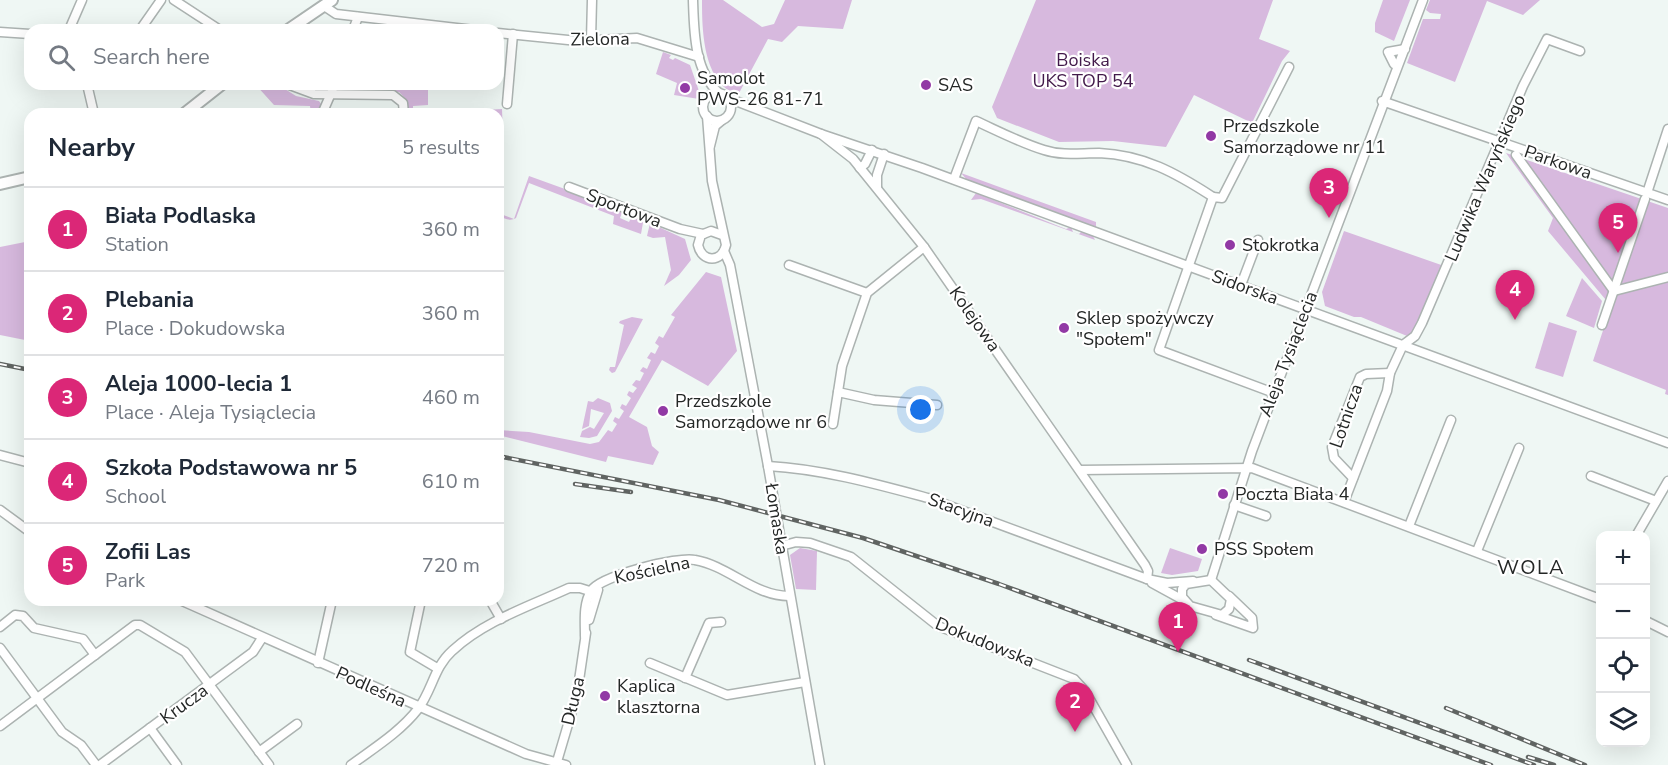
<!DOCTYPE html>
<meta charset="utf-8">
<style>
body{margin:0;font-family:"Nunito Sans",sans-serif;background:#f6f6f7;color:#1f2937}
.controls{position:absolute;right:18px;bottom:18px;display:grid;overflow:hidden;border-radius:12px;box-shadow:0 6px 24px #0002}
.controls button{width:54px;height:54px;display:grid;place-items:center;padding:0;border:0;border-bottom:2px solid #e0e1e3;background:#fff;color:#1f2937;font:30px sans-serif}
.you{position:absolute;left:921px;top:410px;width:21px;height:21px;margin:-15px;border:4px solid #fff;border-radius:50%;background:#1a73e8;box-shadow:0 0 0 9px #1a73e833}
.badge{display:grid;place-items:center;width:39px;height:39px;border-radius:50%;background:#db2777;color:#fff;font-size:20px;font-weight:700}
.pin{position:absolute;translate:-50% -50px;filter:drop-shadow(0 2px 3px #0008)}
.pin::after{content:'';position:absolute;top:32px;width:21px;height:18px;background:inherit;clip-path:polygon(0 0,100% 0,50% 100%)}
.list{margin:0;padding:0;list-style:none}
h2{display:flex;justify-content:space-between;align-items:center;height:78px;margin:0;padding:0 24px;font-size:26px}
h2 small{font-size:20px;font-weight:400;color:#747a83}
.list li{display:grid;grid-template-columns:39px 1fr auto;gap:18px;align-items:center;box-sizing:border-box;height:84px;padding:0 24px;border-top:2px solid #e0e1e3}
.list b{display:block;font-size:22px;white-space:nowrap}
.list p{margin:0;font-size:20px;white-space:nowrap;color:#747a83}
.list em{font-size:20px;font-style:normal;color:#747a83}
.icon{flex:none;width:33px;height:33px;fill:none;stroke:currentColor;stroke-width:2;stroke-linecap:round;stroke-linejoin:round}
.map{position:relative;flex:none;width:1668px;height:765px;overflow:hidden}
.search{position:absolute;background:#fff;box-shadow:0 6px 24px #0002;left:24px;top:24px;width:480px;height:66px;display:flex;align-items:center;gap:15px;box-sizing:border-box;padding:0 21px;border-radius:18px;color:#747a83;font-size:22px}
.panel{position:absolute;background:#fff;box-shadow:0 6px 24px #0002;left:24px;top:108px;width:480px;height:498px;border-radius:18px}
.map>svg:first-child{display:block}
</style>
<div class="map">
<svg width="1668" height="765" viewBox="0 0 1668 765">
<rect width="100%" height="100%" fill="#eff7f4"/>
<g fill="#d7b9de">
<path d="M702,0H723L762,27L774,24L785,0H852L843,29L798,26L782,42L768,39L738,95C703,83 702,31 702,0Z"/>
<path d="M1036,0H1273L1259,39L1290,51L1282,61L1252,123L1194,95L1166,147L1113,141L1059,142L997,118L992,107Z"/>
<path d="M1383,0H1410L1394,41L1375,32V23Z"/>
<path d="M1430,0H1540L1523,15L1487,1L1455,82L1407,63L1423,19H1440L1441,14L1430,13L1426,10Z"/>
<path d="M663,52L671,55L669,58L673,60L675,58L690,65L699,91V99L674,95L677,83L656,74Z"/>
<path d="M255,84H277L296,96L319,101L321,104L320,114H311L310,106L274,105Z"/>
<path d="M338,84H428V105L413,106V114H408L407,100L399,92L341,91Z"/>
<path d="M502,109L503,139H498V114H423Z"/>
<path d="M1506,153L1668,208V395L1665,394L1666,390L1593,361L1611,306L1548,231L1553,218Z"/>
<path d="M961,173L1096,222V227L967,180Z"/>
<path d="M529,176L623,210L620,218L629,222L633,214L644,217L641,234L613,224L614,216L529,183L516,218C510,222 504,218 498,216V213L514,219Z"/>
<path d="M976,193L1066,229L1071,227L1073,232L1079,234L1082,231L1093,236L1095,240L981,199L971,200Z"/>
<path d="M650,223L685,239L691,260L679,275L664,286L671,270L665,237L653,238L647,236Z"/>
<path d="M1344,231L1447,267L1411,335L1407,336L1361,317H1354L1325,306L1322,292Z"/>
<path d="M30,241V341L0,335V247Z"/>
<path d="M706,272L721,277L737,351L708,386L662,360L629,417L647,427L652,446L659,452L653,465L608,456L606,462L498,435V430L529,432L590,444L599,442L608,430L612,432L617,424L613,421L615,417L619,419L624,411L620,408L622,404L626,406L631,398L627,395L629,391L633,393L637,388L632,385L636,380L640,381L644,373L640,371L643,367L647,369L651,360L647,358L651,352L655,354L659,346L655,343L659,336L663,338L675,317L671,315Z"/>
<path d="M1582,278L1602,301L1594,328L1566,316Z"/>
<path d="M632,317L643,319L615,372L612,373L609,370L610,367H615L624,325L619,323L620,321Z"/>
<path d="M1549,322L1577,331L1563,377L1535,368Z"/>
<path d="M598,398L610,403L612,411L597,436L589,438L580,437L582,431L590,427L594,429L604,413L591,409L589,426L582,429L588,401L593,402Z"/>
<path d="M800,548L817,551L816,590L796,589L790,555Z"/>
<path d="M1170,548L1202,559L1198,571L1172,575L1161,573Z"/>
</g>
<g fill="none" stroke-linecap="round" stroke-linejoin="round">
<g stroke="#acb3b1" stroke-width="11">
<g id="minor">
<path d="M174,0L220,30"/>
<path d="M693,0C694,31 694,71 719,93"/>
<path d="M324,6L336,14L474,30"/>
<path d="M69,30L82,0"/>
<path d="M140,30L161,0"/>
<path d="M353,30L358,17"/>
<path d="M0,32L30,34"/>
<path d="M498,33L578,41L637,38L699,57"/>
<path d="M591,40L592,0"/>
<path d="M1394,64L1388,52L1405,49"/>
<path d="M87,84L94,114"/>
<path d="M287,84L314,94L393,95L403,103L404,114"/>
<circle cx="717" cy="107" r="14"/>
<path d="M728,98L821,134L853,159L924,247L1145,565L1148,571L1147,579"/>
<path d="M1382,101L1668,200"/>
<path d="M507,104L513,34"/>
<path d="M322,114L335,84"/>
<path d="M707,116L712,181L726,245C722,263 702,263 698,245L701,235L711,231L722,235"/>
<path d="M821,134L922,168L1668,443"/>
<path d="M710,146L715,126L721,121"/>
<path d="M1516,155L1614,291L1668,277"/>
<path d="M860,168L865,164L872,150"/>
<path d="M954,179L976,121C998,131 1021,143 1044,150C1062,156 1080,153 1099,153C1144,155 1176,173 1213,197"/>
<path d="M569,187L680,229L703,234"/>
<path d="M877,187V175L884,154"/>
<path d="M1647,193L1668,129"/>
<path d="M724,251L730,265L768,466L820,765"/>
<path d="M789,265L867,293"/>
<path d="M1241,285L1258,240"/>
<path d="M1602,325L1645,199"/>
<path d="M1403,345L1415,336L1422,323L1523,86L1547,39L1580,51"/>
<path d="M838,392L874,400L937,405"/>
<path d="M1274,393L1159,350L1213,197L1222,198L1289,67"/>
<path d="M833,424L842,366L867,293L924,247"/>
<path d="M0,455L30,463"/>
<path d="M768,466C822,469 876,484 928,498L1147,579L1167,583L1193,581"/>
<path d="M1080,470L1252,468L1600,599"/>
<path d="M1591,476L1656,501"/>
<path d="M1353,478L1334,458L1332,447L1360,377L1366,374L1390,373"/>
<path d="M1344,502L1387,391L1390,373L1403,345"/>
<path d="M1234,505L1266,516"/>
<path d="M0,510L30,532"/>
<path d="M1409,526L1451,420"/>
<path d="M1636,536L1668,481"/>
<path d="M781,546L796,542L810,543L851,557L938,626L1074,679L1085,691L1127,765"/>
<path d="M1477,551L1519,448"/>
<path d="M1211,580L1252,451L1423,0"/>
<path d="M1211,580L1231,599L1229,609L1222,615L1190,606L1182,597V589L1186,584Z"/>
<path d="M1152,583L1183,600"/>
<path d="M180,600L526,754L566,765"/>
<path d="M421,600L410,652L437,668"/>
<path d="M490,600L501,619"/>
<path d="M1216,615L1253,628L1252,618L1229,596"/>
<path d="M589,620L598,590"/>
<path d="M1646,621L1668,632"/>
<path d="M0,627L15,615L23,616L34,628L83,639L95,655"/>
<path d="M585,636C585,621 583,604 591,591C600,576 678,556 695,560C729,566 754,596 789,596"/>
<path d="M0,648L62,732L81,745L96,765"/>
<path d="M318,663L332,600"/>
<path d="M650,663L727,695L805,682"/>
<path d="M685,678L709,623L721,622"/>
<path d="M0,726L135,625H140L185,652L269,765"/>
<path d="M150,728L177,765"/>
<path d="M259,752L297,724"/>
<path d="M100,765L253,652L262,638"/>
<path d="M351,765C374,748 400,732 418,709C432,691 434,667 452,651C484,621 530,606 569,588H580L596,593"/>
<path d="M556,765L577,694L586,633"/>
</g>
</g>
<g stroke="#acb3b1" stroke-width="14">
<g id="major">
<path d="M288,30L332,0"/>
<path d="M184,114L222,84"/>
<path d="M0,184L30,177"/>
</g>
</g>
<use href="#minor" stroke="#fff" stroke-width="8"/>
<use href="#major" stroke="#fff" stroke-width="10"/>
<g stroke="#606462" stroke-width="4.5">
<g id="rail">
<path d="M0,364L30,370"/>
<path d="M498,456L719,500L863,538L999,584L1491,765"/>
<path d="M575,484L631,492"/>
<path d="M1249,660L1534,765"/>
<path d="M1446,708L1585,765"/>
<path d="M1528,757L1554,765"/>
</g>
</g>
<use href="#rail" stroke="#fff" stroke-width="2" stroke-dasharray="7" stroke-linecap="butt"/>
</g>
<g fill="#9239a5" stroke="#fff" stroke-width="2">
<circle cx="926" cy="85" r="6"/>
<circle cx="685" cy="88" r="6"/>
<circle cx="1211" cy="136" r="6"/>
<circle cx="1230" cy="245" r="6"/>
<circle cx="1064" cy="328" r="6"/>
<circle cx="663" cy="411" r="6"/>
<circle cx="1223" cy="494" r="6"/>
<circle cx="1202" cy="549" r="6"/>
<circle cx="605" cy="696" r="6"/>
</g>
<g text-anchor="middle" stroke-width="4.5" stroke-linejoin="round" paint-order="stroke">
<g font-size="18" fill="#242726" stroke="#fff">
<text transform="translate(600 39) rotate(-1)" y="6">Zielona</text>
<text transform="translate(1558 162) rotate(19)" y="6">Parkowa</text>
<text transform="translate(1485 178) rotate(-67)" y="6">Ludwika Waryńskiego</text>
<text transform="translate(624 208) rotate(21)" y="6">Sportowa</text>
<text transform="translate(1245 287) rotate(20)" y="6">Sidorska</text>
<text transform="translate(975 319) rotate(55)" y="6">Kolejowa</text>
<text transform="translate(1288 354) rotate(-69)" y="6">Aleja Tysiąclecia</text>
<text transform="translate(1346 416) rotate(-71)" y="6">Lotnicza</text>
<text transform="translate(961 510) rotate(20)" y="6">Stacyjna</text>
<text transform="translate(777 519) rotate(81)" y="6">Łomaska</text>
<text transform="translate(652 570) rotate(-12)" y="6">Kościelna</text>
<text transform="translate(985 642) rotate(22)" y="6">Dokudowska</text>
<text transform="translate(371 687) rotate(24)" y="6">Podleśna</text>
<text transform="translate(573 701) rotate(-77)" y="6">Długa</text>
<text transform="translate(184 704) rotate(-36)" y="6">Krucza</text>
</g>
<g font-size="18" fill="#421a4a" stroke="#fff">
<text x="1083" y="66">Boiska<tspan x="1083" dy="21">UKS TOP 54</tspan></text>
</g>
<g font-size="18" fill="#242726" stroke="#fff" text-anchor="start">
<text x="697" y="84">Samolot<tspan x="697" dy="21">PWS-26 81-71</tspan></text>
<text x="938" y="91">SAS</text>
<text x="1223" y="132">Przedszkole<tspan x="1223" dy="21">Samorządowe nr 11</tspan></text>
<text x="1242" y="251">Stokrotka</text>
<text x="1076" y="324">Sklep spożywczy<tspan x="1076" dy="21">"Społem"</tspan></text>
<text x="675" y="407">Przedszkole<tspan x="675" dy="21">Samorządowe nr 6</tspan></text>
<text x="1235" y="500">Poczta Biała 4</text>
<text x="1214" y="555">PSS Społem</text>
<text x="617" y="692">Kaplica<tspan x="617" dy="21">klasztorna</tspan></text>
</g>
<g font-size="20" letter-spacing="1.5" fill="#242726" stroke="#fff">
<text x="1531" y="574">WOLA</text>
</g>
</g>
</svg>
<div class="controls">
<button>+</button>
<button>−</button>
<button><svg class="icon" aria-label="locate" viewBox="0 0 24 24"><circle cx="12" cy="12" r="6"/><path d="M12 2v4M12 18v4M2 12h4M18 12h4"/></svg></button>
<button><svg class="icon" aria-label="layers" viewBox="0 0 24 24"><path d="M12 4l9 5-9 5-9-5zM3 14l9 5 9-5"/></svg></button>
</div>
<div class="you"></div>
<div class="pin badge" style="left:1178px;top:652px">1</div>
<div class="pin badge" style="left:1075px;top:732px">2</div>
<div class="pin badge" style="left:1329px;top:218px">3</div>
<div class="pin badge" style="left:1515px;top:320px">4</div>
<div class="pin badge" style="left:1618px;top:253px">5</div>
<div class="search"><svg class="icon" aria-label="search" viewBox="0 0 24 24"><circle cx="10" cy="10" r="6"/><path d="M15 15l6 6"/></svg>Search here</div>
<section class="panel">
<h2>Nearby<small>5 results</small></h2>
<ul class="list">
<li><span class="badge">1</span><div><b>Biała Podlaska</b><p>Station</p></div><em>360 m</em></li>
<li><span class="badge">2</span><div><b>Plebania</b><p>Place · Dokudowska</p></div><em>360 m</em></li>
<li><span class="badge">3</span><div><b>Aleja 1000-lecia 1</b><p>Place · Aleja Tysiąclecia</p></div><em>460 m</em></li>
<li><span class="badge">4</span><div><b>Szkoła Podstawowa nr 5</b><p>School</p></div><em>610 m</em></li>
<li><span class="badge">5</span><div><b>Zofii Las</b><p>Park</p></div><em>720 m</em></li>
</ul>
</section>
</div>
